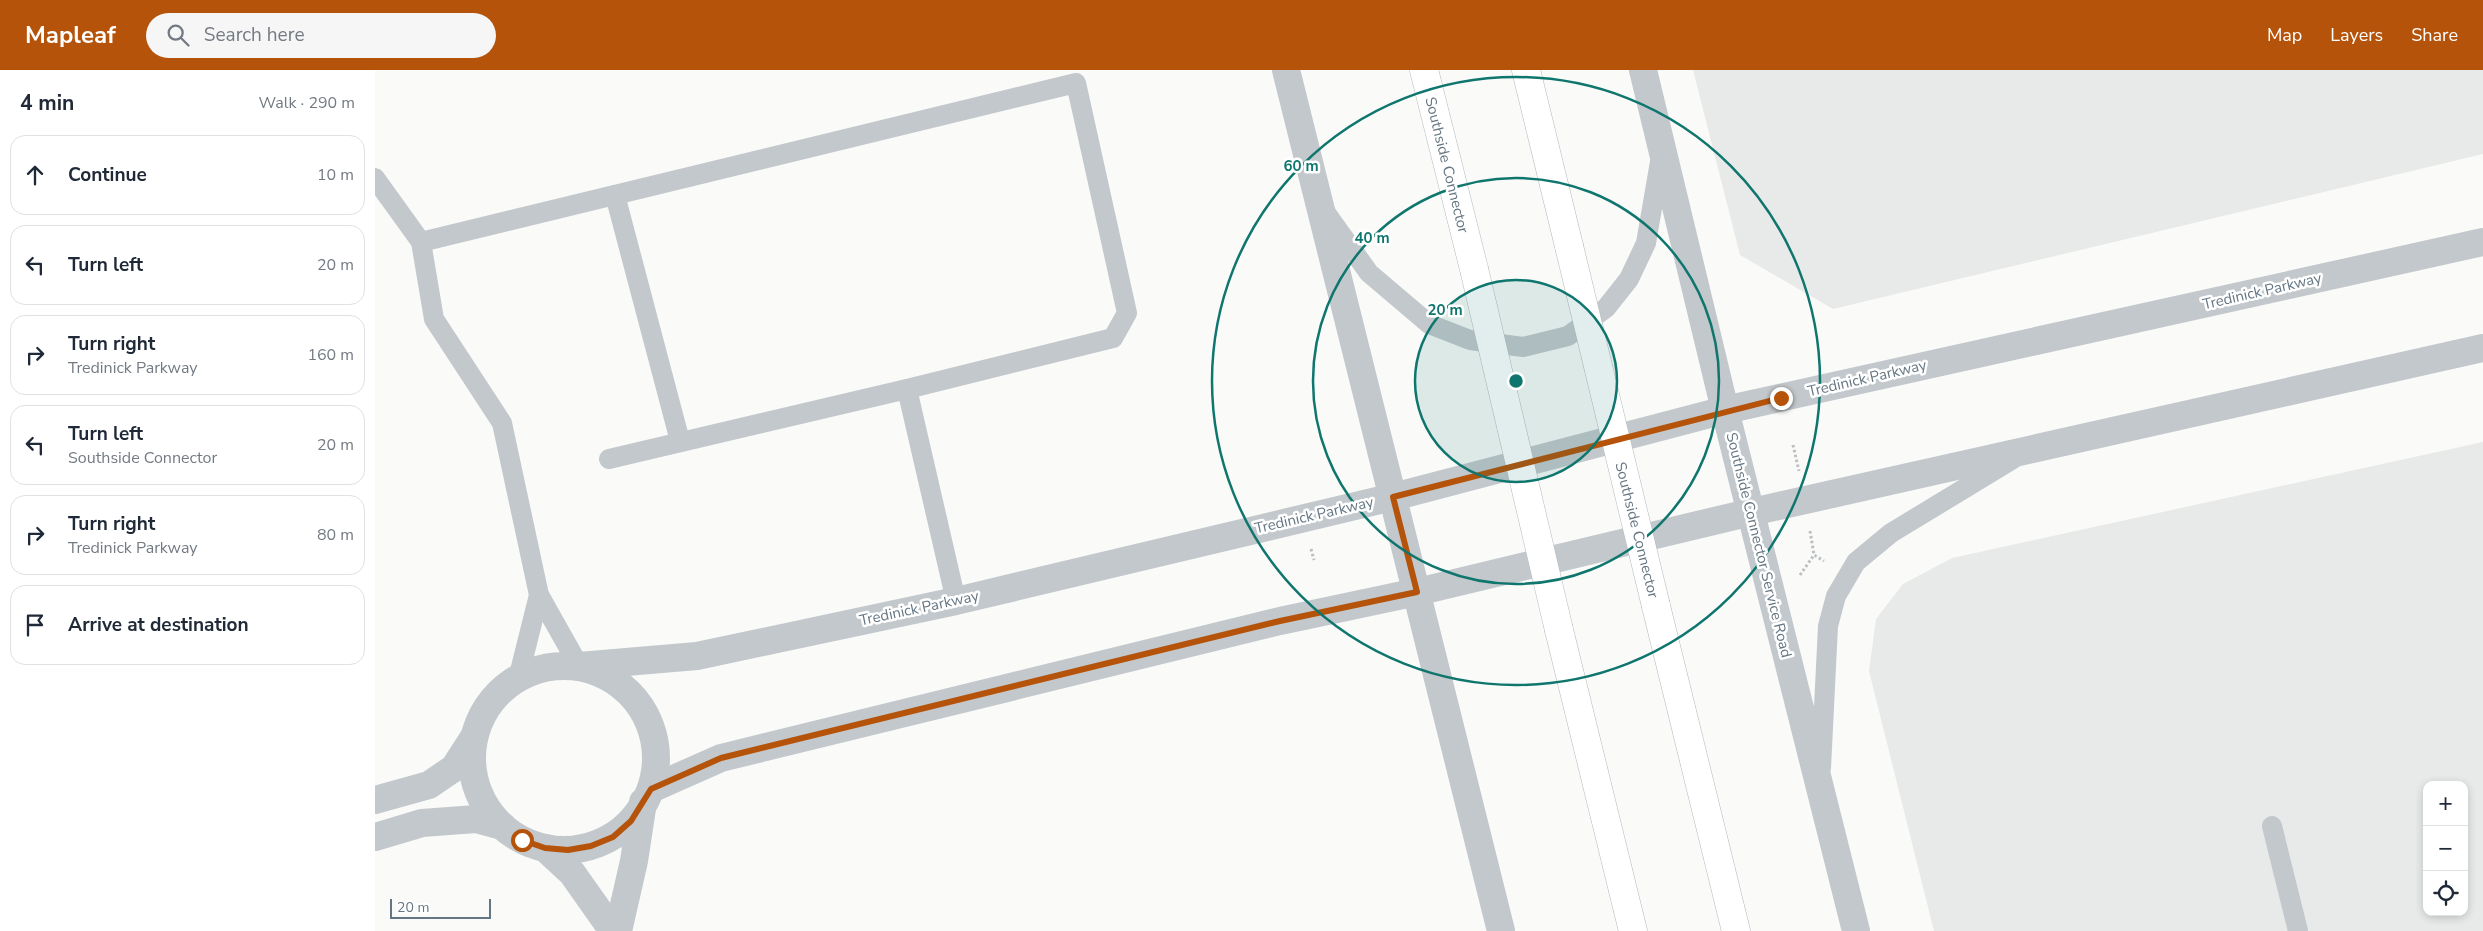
<!DOCTYPE html>
<meta charset="utf-8">
<style>
body{margin:0;font-family:"Nunito Sans",sans-serif;background:#f6f6f7;color:#1f2937}
.controls{position:absolute;right:15px;bottom:15px;display:grid;overflow:hidden;border-radius:10px;box-shadow:0 2px 8px #0003}
.controls button{width:45px;height:45px;display:grid;place-items:center;padding:0;border:0;border-bottom:1px solid #e0e1e3;background:#fff;color:#1f2937;font:25px sans-serif}
.scale{position:absolute;left:15px;bottom:12px;width:101px;box-sizing:border-box;padding-left:5px;border:2px solid #657683;border-top:0;font-size:14px;line-height:18px;white-space:nowrap;color:#657683;-webkit-text-stroke:4px #fff;paint-order:stroke}
.stop{position:absolute;width:15px;height:15px;margin:-11px;border:4px solid #b45309;border-radius:50%;background:#fff}
.stop.end{background:#b45309;border-color:#fff;box-shadow:0 1px 5px #0008}
.list{margin:0;padding:0;list-style:none}
h2{display:flex;justify-content:space-between;align-items:center;height:65px;margin:0;padding:0 20px;font-size:21px}
h2 small{font-size:16px;font-weight:400;color:#747a83}
.list li{display:grid;grid-template-columns:32px 1fr auto;gap:15px;align-items:center;box-sizing:border-box;height:80px;margin:0 10px 10px;padding:0 10px;border:1px solid #e0e1e3;border-radius:15px}
.list b{display:block;font-size:19px;white-space:nowrap}
.list p{margin:0;font-size:16px;white-space:nowrap;color:#747a83}
.list em{font-size:16px;font-style:normal;color:#747a83}
.icon{flex:none;width:28px;height:28px;fill:none;stroke:currentColor;stroke-width:2;stroke-linecap:round;stroke-linejoin:round}
.map{position:relative;flex:none;width:2108px;height:861px;overflow:hidden}
header{display:flex;align-items:center;gap:30px;box-sizing:border-box;height:70px;padding:0 25px;background:#b45309;color:#fff}
header strong{font-size:24px}
nav{display:flex;gap:28px;margin-inline-start:auto;font-size:18px}
.search{width:350px;height:45px;background:#f6f6f7;display:flex;align-items:center;gap:12px;box-sizing:border-box;padding:0 18px;border-radius:28px;color:#747a83;font-size:19px}
main{display:flex}
aside{flex:1;background:#fff}
.map>svg:first-child{display:block}
</style>
<header>
<strong>Mapleaf</strong>
<div class="search"><svg class="icon" aria-label="search" viewBox="0 0 24 24"><circle cx="10" cy="10" r="6"/><path d="M15 15l6 6"/></svg>Search here</div>
<nav><a>Map</a><a>Layers</a><a>Share</a></nav>
</header>
<main>
<aside>
<h2>4 min<small>Walk · 290 m</small></h2>
<ul class="list">
<li><svg class="icon" aria-label="ahead" viewBox="0 0 24 24"><path d="M12 20V5M6 11l6-6 6 6"/></svg><div><b>Continue</b></div><em>10 m</em></li>
<li><svg class="icon" aria-label="left" viewBox="0 0 24 24"><path d="M17 20v-9H6M10 6l-5 5 5 5"/></svg><div><b>Turn left</b></div><em>20 m</em></li>
<li><svg class="icon" aria-label="right" viewBox="0 0 24 24"><path d="M7 20v-9h11M14 6l5 5-5 5"/></svg><div><b>Turn right</b><p>Tredinick Parkway</p></div><em>160 m</em></li>
<li><svg class="icon" aria-label="left" viewBox="0 0 24 24"><path d="M17 20v-9H6M10 6l-5 5 5 5"/></svg><div><b>Turn left</b><p>Southside Connector</p></div><em>20 m</em></li>
<li><svg class="icon" aria-label="right" viewBox="0 0 24 24"><path d="M7 20v-9h11M14 6l5 5-5 5"/></svg><div><b>Turn right</b><p>Tredinick Parkway</p></div><em>80 m</em></li>
<li><svg class="icon" aria-label="arrive" viewBox="0 0 24 24"><path d="M6 21V4h12l-3 4 3 4H6"/></svg><div><b>Arrive at destination</b></div></li>
</ul>
</aside>
<div class="map">
<svg width="2108" height="861" viewBox="0 0 2108 861">
<rect width="100%" height="100%" fill="#fafaf8"/>
<g fill="#e8e9e9" fill-rule="evenodd">
<path d="M1318,0H2108V84L1458,239L1365,185Z"/>
<path d="M2108,372V861H1559L1494,601L1501,549L1528,514L1577,488ZM2052,715H2089V842H2052Z"/>
</g>
<g fill="none" stroke-linecap="round" stroke-linejoin="round">
<g stroke="#b4b9bd" stroke-width="29">
<g id="motorway">
<path d="M1049,0L1099,199"/>
<path d="M1151,0L1194,176"/>
<path d="M1281,536L1361,861"/>
<path d="M1184,560L1258,861"/>
</g>
</g>
<g stroke="#bbbfc2" stroke-width="3" stroke-dasharray="2.5 2.5" stroke-linecap="butt">
<path d="M1418,375L1424,401"/>
<path d="M1435,461L1439,485"/>
<path d="M936,479L939,490"/>
<path d="M1425,505L1439,485L1449,491"/>
</g>
<g stroke="#c3c8cc" stroke-width="20">
<path d="M0,108L46,172L701,13L752,243L738,268L532,319L234,389"/>
<path d="M240,125L305,371"/>
<path d="M951,143L994,203L1054,254L1095,270L1148,277L1193,266L1231,238L1254,209L1271,173L1286,86"/>
<path d="M46,172L59,249L127,353L164,525L204,596"/>
<path d="M532,319L581,531"/>
<path d="M143,609L164,525"/>
<path d="M1446,698L1453,556L1461,526L1481,492L1516,463L1638,389"/>
<path d="M1897,756L1923,861"/>
</g>
<g stroke="#c3c8cc" stroke-width="28">
<path d="M170,778L197,803L238,861"/>
<path d="M243,861L259,791L268,732"/>
</g>
<g stroke="#c3c8cc" stroke-width="28">
<path d="M911,0L1126,861"/>
<path d="M1268,0L1350,340L1481,861"/>
<path d="M204,596L322,586L581,531L1018,427L1350,340L2108,172"/>
<circle cx="189" cy="688" r="92"/>
<path d="M276,719L346,688L905,551L1042,522L1377,442L2108,278"/>
<path d="M0,730L54,715L79,698L99,667"/>
<path d="M0,767L47,753L101,749L127,756"/>
</g>
<use href="#motorway" stroke="#fff" stroke-width="28"/>
<g stroke="#b4b9bd" stroke-width="29" stroke-linecap="butt">
<g id="motorway-bridge">
<path d="M1194,176L1281,536"/>
<path d="M1099,199L1184,560"/>
</g>
</g>
<use href="#motorway-bridge" stroke="#fff" stroke-width="28"/>
</g>
<g fill="none" stroke-linecap="round" stroke-linejoin="round">
<path stroke="#b45309" stroke-width="6" d="M147,770L170,778L193,780L216,776L238,767L256,751L276,719L346,688L905,551L1042,522L1018,427L1406,328"/>
</g>
<circle cx="1141" cy="311" r="101" fill="#0f766e" fill-opacity=".12"/>
<g fill="none" stroke="#0f766e" stroke-width="2.5">
<circle cx="1141" cy="311" r="101"/>
<circle cx="1141" cy="311" r="203"/>
<circle cx="1141" cy="311" r="304"/>
</g>
<g text-anchor="middle" stroke-width="5" stroke-linejoin="round" paint-order="stroke">
<g font-size="15" fill="#657683" stroke="#fff">
<text transform="translate(1072 95) rotate(76)" y="5">Southside Connector</text>
<text transform="translate(1887 221) rotate(-13)" y="5">Tredinick Parkway</text>
<text transform="translate(1492 308) rotate(-13)" y="5">Tredinick Parkway</text>
<text transform="translate(939 445) rotate(-13)" y="5">Tredinick Parkway</text>
<text transform="translate(1262 460) rotate(76)" y="5">Southside Connector</text>
<text transform="translate(1384 475) rotate(76)" y="5">Southside Connector Service Road</text>
<text transform="translate(544 538) rotate(-12)" y="5">Tredinick Parkway</text>
</g>
</g>
<circle cx="1141" cy="311" r="8" fill="#0f766e" stroke="#fff" stroke-width="2.5"/>
<g font-size="15" text-anchor="middle" font-weight="bold" fill="#0f766e" stroke="#fff" stroke-width="5" stroke-linejoin="round" paint-order="stroke">
<text x="926" y="101">60 m</text>
<text x="997" y="173">40 m</text>
<text x="1070" y="245">20 m</text>
</g>
</svg>
<div class="controls">
<button>+</button>
<button>−</button>
<button><svg class="icon" aria-label="locate" viewBox="0 0 24 24"><circle cx="12" cy="12" r="6"/><path d="M12 2v4M12 18v4M2 12h4M18 12h4"/></svg></button>
</div>
<div class="scale">20 m</div>
<div class="stop" style="left:147px;top:770px"></div>
<div class="stop end" style="left:1406px;top:328px"></div>
</div>
</main>
